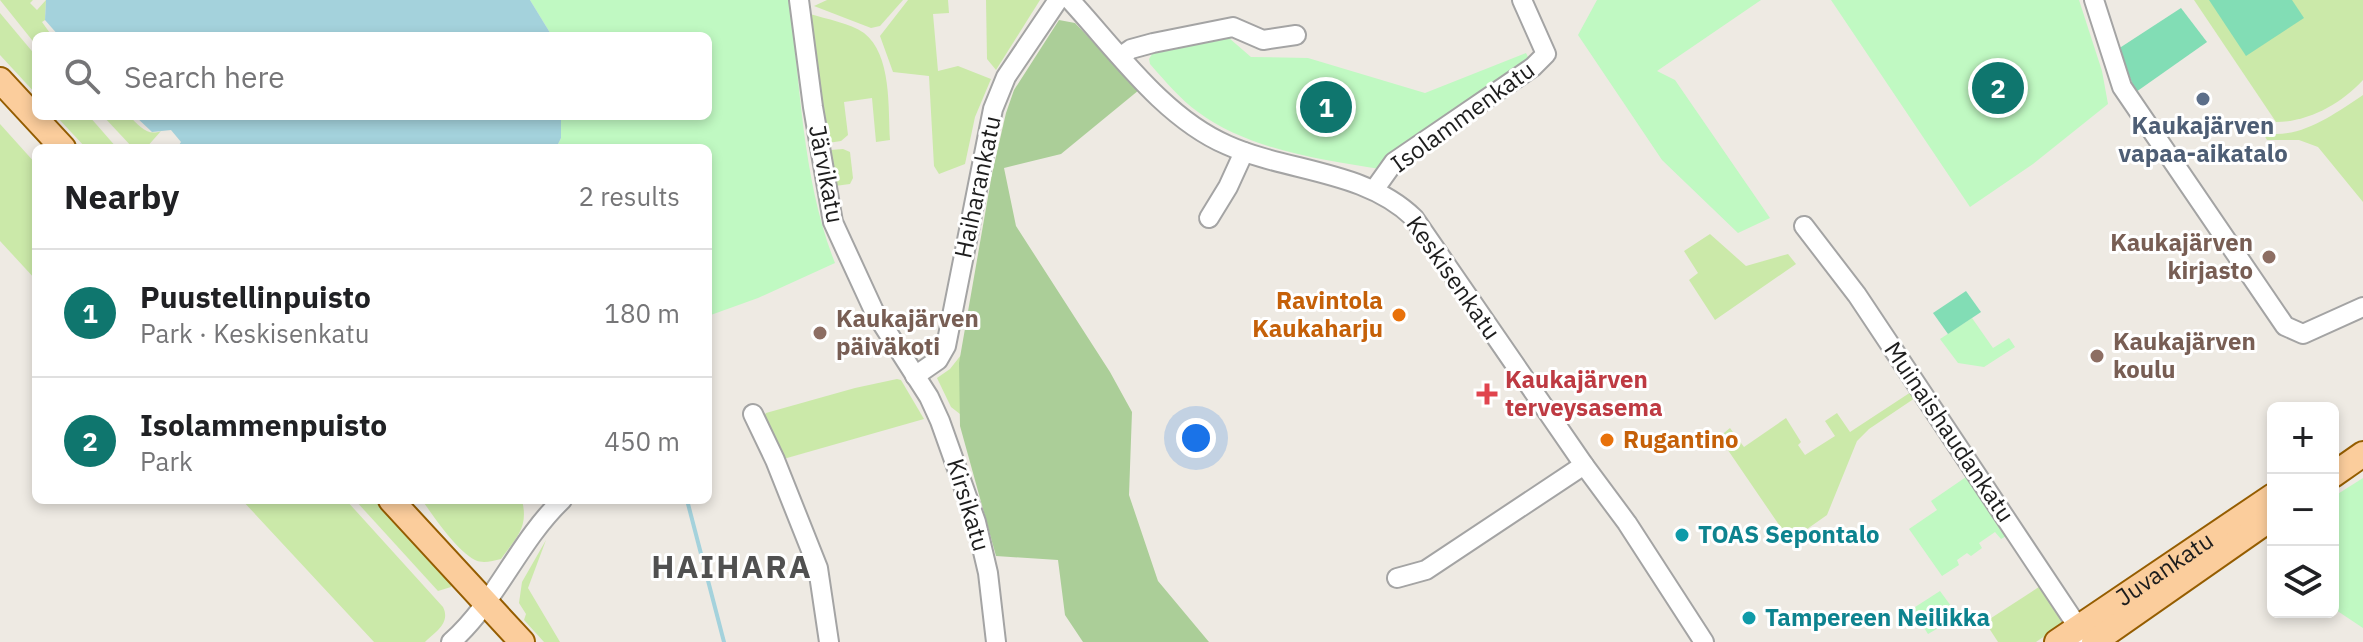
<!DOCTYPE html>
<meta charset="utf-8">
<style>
body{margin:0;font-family:"IBM Plex Sans",sans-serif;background:#f2f2f2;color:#202124}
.controls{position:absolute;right:24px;bottom:24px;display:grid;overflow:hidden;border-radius:12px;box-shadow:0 4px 12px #0003}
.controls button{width:72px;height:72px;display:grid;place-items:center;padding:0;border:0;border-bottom:2px solid #e0e0e0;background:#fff;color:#202124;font:40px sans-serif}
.you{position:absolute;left:1196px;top:438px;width:28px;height:28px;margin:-20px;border:6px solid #fff;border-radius:50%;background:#1a73e8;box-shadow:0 0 0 12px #1a73e833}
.badge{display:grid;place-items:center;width:52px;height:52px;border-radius:50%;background:#0f766e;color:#fff;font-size:26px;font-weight:700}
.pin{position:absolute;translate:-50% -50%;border:4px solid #fff;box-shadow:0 2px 8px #0006}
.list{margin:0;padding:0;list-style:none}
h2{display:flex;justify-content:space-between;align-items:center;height:104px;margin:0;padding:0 32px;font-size:34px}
h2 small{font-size:26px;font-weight:400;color:#757577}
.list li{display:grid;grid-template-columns:52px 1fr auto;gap:24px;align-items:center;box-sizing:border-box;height:128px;padding:0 32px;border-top:2px solid #e0e0e0}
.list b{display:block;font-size:30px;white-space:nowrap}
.list p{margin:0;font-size:26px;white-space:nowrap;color:#757577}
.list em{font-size:26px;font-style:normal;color:#757577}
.icon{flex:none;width:44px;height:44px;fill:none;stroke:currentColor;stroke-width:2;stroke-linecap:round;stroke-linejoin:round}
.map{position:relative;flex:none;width:2363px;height:642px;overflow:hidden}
.search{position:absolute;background:#fff;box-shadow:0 4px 12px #0003;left:32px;top:32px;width:680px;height:88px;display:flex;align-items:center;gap:20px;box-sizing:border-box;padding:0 28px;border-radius:12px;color:#757577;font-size:30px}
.panel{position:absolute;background:#fff;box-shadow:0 4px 12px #0003;left:32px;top:144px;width:680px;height:360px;border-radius:12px}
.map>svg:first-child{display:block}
</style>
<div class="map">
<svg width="2363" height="642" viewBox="0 0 2363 642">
<rect width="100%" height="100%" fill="#eeeae3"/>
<g fill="#cbe9a9">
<path d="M0,0H33L30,3L37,10L46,0L45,20L42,22L52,36H36V45Z"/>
<path d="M827,0H903L880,26L871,28L814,6Z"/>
<path d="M908,0H948L949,13L933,14L938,71L958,66L991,79L975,117L965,164L939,174L934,166L929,76L893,72L880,36Z"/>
<path d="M986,0H1040L996,70L987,59Z"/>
<path d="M2194,0H2363V80C2341,104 2308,122 2276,122Z"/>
<path d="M0,13L36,56V94L0,55Z"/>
<path d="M810,14C826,19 850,23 864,33C892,55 888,108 890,140L876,142L872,98L844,102L848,135L841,141L828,143Z"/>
<path d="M2363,95V202L2318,147L2299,140H2267L2264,135L2265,133C2302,139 2334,114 2363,95Z"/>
<path d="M56,116H89L117,148H86Z"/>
<path d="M103,116H129C139,125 147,137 161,131L146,148H133Z"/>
<path d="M0,124L36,164V280L0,241Z"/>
<path d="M843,149L850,152L853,178L850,184L835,186L830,150Z"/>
<path d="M1710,234L1746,266L1788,254L1796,264L1715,320L1689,280L1698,273L1684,251Z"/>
<path d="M961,355L960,414L951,407L937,378L950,369Z"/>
<path d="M897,379L901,380L924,419L780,460L760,422L766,413L855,388Z"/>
<path d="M1911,392L1915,398L1869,429L1857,441L1827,515L1790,541L1719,437L1730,428L1744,447L1786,418L1801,442L1798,445L1805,455L1835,436L1825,421L1837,413L1850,432Z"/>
<path d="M242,500H346L443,607C451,623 435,632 425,642H374Z"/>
<path d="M355,500H375L451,583V587L438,591Z"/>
<path d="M422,500H522C529,528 516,538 501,559C492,561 483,564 475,560C456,550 434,517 422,500Z"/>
<path d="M546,540L528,588L560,642H544L524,620L526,614L519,603L522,582Z"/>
<path d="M2042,585L2065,622L2036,642H1998L1985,622Z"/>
</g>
<path fill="#abce98" d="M1059,20L1075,23L1139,90L1061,154L1004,168L1016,226L1110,372L1132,412L1129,495L1158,581L1209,642H1083L1065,615L1058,560L996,556L960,426L959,363L992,174L1006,113L1014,90Z"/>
<g fill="#c0f9c2">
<path d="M530,0H790C800,86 803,182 835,263L758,298L708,316V148H556L561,138V116H708V36H552Z"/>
<path d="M1597,0H1761L1657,71L1675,80L1770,218L1738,233L1662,160L1578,35Z"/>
<path d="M1831,0H2079L2102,71L2108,104L2033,164L1970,207Z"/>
<path d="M1229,38L1251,57L1308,58L1425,93L1526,53L1530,61L1380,169C1322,160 1247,149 1198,112C1180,99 1165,81 1150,64L1149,59L1154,51Z"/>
<path d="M1972,318L1993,348L2009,338L2015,347L1984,367L1958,363L1940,339Z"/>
<path d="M1966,477H1969L2008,535L2001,539L1995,532L1979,543L1982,548L1971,556L1967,553L1957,560L1959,565L1942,576L1909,529L1937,510L1931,501Z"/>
<path d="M2363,478V628L2333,608V497Z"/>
<path d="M1940,591L1962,621L1947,629L1940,627L1928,634L1912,609Z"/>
</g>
<g fill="#82ddb5">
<path d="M2209,0H2292L2304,18L2246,56Z"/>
<path d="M2181,8L2207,42L2136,92L2118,49Z"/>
<path d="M1966,291L1981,312L1948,334L1933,313Z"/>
</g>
<g fill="#a4d2dc">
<path d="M46,0H530L552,36H59L45,20Z"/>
<path d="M135,116H561V138L556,148H177L181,142L171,130L152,132Z"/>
</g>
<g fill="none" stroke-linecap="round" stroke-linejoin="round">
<path stroke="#a4d2dc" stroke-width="4" d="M687,500L724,642"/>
<g stroke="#a4a4a4" stroke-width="22">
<g id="minor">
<path d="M799,0L813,107L833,222L874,311L929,397L940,421L976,522L988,573L996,642"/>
<path d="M1070,0C1116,50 1164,118 1227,145C1287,172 1365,170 1414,218L1584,465L1627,523L1704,642"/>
<path d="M2094,0L2122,87L2285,326L2303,334L2363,307"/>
<path d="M1121,56L1131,49L1153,43L1233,27L1263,40L1296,35"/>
<path d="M1374,190L1394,162L1533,67L1546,54L1522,0"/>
<path d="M1209,218L1228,187L1244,152"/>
<path d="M1804,226L1857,295L2084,636"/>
<path d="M915,376L938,360L946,346L993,109L1006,77L1058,0"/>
<path d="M753,414L775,460L818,568L829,642"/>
<path d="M1397,578L1426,570L1584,465"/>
<path d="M451,642C497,601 518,542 562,500"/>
</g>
</g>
<g stroke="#955d01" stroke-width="28">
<g id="major">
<path d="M0,80L63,148"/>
<path d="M2333,475L2363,454"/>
<path d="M391,500L522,642"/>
<path id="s1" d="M2057,642L2273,496"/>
<path d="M2094,642L2273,517"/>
</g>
</g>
<use href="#minor" stroke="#fff" stroke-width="18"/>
<use href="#major" stroke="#fbcd9c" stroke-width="24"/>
</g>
<circle fill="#5c6f8a" stroke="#fff" stroke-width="3" cx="2203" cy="99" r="8"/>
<g fill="#8d6e63" stroke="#fff" stroke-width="3">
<circle cx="2269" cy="257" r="8"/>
<circle cx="820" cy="333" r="8"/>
<circle cx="2097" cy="356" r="8"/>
</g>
<g fill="#e8710a" stroke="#fff" stroke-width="3">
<circle cx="1399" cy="315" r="8"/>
<circle cx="1607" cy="440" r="8"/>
</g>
<path fill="#e0444e" stroke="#fff" stroke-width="3" d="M1483 382h8v8h8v8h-8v8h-8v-8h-8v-8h8z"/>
<g fill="#0f9aa8" stroke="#fff" stroke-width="3">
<circle cx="1682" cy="535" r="8"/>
<circle cx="1749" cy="618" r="8"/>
</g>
<g text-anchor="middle" stroke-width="6" stroke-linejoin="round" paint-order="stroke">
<g font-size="24" fill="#1d1d1d" stroke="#fff">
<text transform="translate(1463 117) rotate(-36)" y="8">Isolammenkatu</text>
<text transform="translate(826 174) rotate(79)" y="8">Järvikatu</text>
<text transform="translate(978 187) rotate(-78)" y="8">Haiharankatu</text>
<text transform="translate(1453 278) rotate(55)" y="8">Keskisenkatu</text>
<text transform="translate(1949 432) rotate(56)" y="8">Muinaishaudankatu</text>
<text transform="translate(968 505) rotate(73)" y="8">Kirsikatu</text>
<text dy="8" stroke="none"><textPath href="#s1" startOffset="130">Juvankatu</textPath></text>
</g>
<g font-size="24" font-weight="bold" fill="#4e5e75" stroke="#fff">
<text x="2203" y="134">Kaukajärven<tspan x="2203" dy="28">vapaa-aikatalo</tspan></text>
</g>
<g font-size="24" font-weight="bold" fill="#785e54" stroke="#fff" text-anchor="start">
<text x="2253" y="251" text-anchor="end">Kaukajärven<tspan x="2253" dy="28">kirjasto</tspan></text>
<text x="836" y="327">Kaukajärven<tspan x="836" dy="28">päiväkoti</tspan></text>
<text x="2113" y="350">Kaukajärven<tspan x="2113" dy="28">koulu</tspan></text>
</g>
<g font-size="24" font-weight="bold" fill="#c56008" stroke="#fff" text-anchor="end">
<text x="1383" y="309">Ravintola<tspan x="1383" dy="28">Kaukaharju</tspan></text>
<text x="1623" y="448" text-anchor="start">Rugantino</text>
</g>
<g font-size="24" font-weight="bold" fill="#be3a42" stroke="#fff" text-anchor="start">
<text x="1505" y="388">Kaukajärven<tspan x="1505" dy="28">terveysasema</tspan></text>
</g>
<g font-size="24" font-weight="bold" fill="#0d838f" stroke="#fff" text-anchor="start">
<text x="1698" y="543">TOAS Sepontalo</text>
<text x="1765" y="626">Tampereen Neilikka</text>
</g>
<g font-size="32" font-weight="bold" letter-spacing="2" fill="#505050" stroke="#fff">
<text x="732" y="578">HAIHARA</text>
</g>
</g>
</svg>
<div class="controls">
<button>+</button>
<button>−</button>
<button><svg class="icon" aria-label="layers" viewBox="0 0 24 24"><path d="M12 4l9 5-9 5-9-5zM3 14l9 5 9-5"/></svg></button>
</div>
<div class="you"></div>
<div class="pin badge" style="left:1326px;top:107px">1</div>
<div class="pin badge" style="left:1998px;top:88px">2</div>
<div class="search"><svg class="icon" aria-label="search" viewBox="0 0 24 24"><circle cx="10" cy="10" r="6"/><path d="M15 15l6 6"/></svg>Search here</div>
<section class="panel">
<h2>Nearby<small>2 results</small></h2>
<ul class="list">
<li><span class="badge">1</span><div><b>Puustellinpuisto</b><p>Park · Keskisenkatu</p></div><em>180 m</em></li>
<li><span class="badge">2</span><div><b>Isolammenpuisto</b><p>Park</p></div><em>450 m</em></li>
</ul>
</section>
</div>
